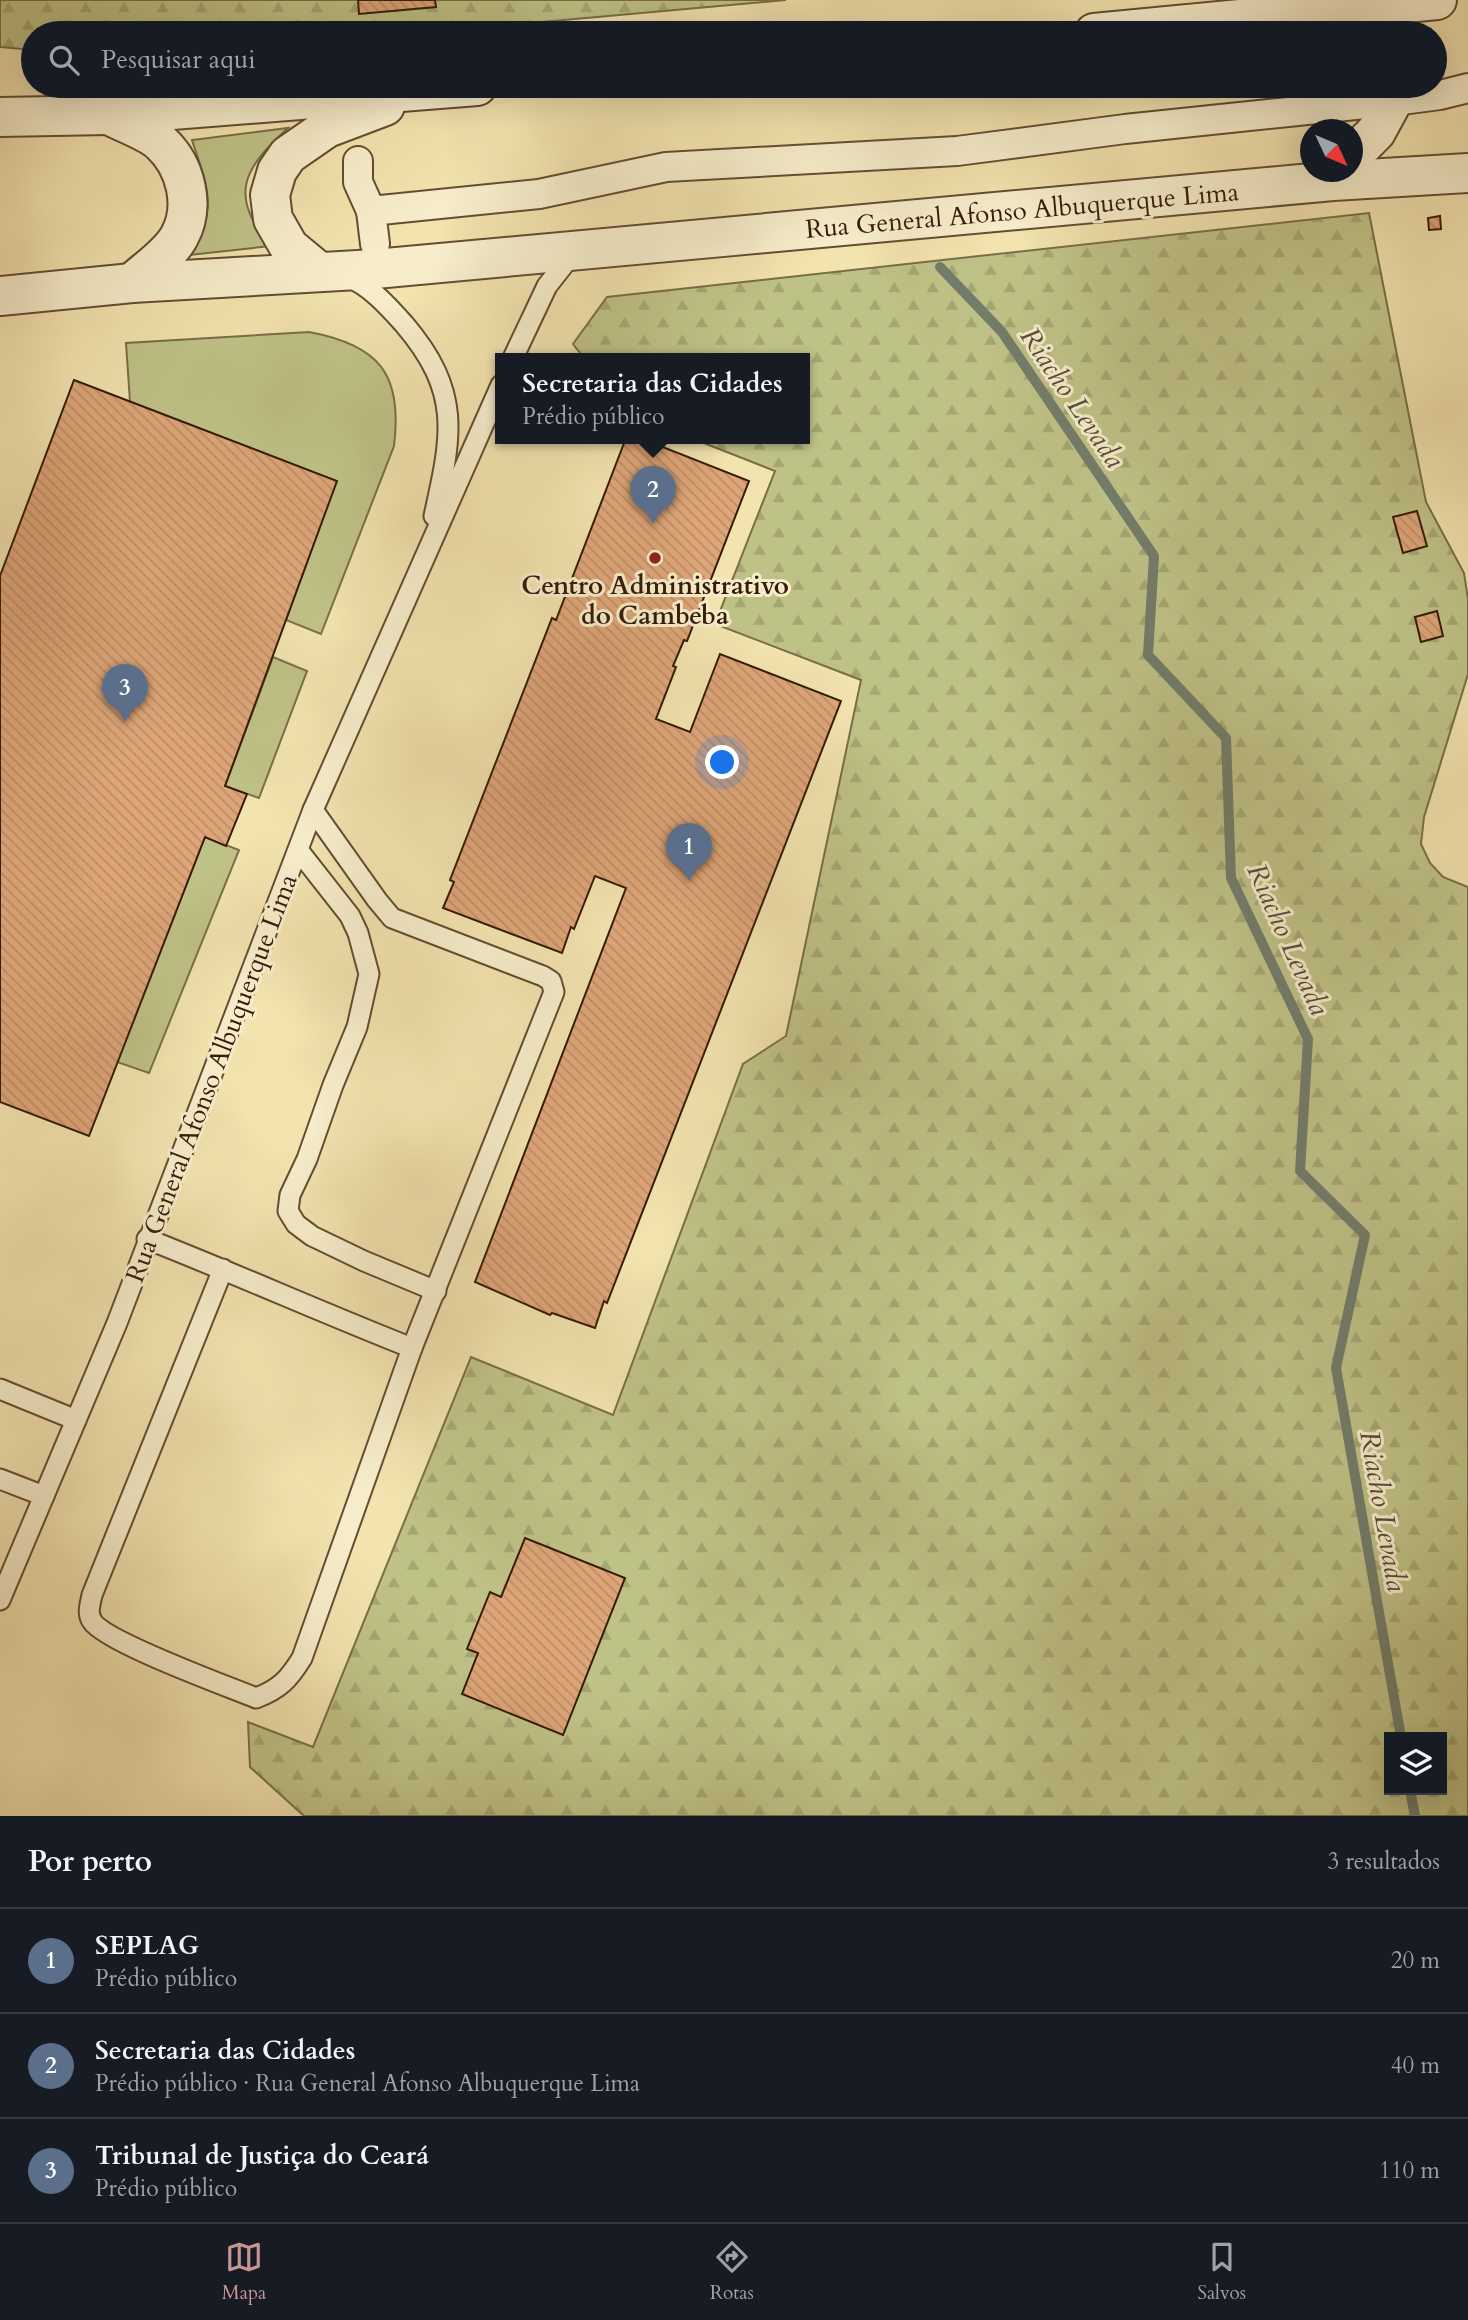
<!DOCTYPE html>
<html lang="pt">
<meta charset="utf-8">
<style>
body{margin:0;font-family:Cardo,serif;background:#242831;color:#f1f3f6}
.controls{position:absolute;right:21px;bottom:21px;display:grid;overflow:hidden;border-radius:0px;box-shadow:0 7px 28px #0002}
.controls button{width:63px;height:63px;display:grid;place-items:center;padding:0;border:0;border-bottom:2px solid #363941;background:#171b24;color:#f1f3f6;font:35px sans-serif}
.compass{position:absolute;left:1300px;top:119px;width:63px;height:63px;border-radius:50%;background:#171b24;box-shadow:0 7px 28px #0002;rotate:134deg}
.you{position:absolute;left:723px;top:763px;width:24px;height:24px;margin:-18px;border:5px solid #fff;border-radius:50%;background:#1a73e8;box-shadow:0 0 0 10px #1a73e833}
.badge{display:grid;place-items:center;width:46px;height:46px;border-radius:50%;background:#c59692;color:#fff;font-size:23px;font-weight:700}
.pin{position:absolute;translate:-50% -58px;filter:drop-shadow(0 2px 4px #0008)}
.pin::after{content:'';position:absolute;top:37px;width:24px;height:21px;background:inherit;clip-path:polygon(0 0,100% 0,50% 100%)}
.popup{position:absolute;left:495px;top:353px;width:315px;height:91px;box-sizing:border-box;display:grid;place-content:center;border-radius:0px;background:#171b24;filter:drop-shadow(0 2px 5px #0005);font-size:23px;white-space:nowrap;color:#9ea1a6}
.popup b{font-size:26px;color:#f1f3f6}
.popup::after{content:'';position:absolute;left:50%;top:100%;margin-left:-14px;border:14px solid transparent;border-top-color:#171b24}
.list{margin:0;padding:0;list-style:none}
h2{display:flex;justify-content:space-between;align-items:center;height:91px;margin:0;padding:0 28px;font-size:30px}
h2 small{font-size:23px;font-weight:400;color:#9ea1a6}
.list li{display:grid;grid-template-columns:46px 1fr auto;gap:21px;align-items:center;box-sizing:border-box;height:105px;padding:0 28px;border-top:2px solid #363941}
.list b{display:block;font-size:26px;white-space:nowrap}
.list p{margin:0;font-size:23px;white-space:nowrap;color:#9ea1a6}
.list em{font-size:23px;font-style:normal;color:#9ea1a6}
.icon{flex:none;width:38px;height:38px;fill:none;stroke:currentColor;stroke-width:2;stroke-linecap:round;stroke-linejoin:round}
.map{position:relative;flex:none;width:1468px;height:1816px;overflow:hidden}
.search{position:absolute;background:#171b24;box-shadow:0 7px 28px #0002;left:21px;right:21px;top:21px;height:77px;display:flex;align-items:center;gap:18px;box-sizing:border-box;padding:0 24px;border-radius:38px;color:#9ea1a6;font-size:26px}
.sheet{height:406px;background:#171b24}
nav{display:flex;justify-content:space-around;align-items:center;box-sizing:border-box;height:98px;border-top:2px solid #363941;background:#171b24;font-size:19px;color:#9ea1a6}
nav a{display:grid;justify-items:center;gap:4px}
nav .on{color:#c59692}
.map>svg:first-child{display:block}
</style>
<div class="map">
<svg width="1468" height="1816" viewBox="0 0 1468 1816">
<defs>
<pattern id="forest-firs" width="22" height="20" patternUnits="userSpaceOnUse" patternTransform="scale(1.75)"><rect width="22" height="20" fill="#bfc287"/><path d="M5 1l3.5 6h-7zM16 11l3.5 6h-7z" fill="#a5a673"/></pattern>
<pattern id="building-back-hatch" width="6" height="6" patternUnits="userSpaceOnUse" patternTransform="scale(1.75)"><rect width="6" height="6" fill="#dda578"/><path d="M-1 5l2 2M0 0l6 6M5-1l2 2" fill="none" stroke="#be8d66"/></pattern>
</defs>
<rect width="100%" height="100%" fill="#f2e3af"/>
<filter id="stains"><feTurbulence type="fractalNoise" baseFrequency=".00286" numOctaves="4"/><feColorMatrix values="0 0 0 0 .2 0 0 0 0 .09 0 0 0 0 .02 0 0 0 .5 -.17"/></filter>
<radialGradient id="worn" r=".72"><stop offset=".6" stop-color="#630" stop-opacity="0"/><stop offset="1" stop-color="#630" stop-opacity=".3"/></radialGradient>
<g fill="#bfc287" stroke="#7a6e48" stroke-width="2">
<path d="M288,128C243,169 228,195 271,246L180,256C188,245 200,232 205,220C214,195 199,163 192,140Z"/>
<path d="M309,332C379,345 403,374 394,446L321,634L286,620L336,481L130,402L126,343Z"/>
<path d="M273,657L307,671L259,798L225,786Z"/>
<path d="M205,837L239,850L149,1073L117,1062Z"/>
</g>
<g fill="url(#forest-firs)" stroke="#7a6e48" stroke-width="2" fill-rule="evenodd">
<path d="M0,0H786L419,33H33V50L0,47Z"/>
<path d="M1369,213L1426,502L1464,573L1468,599V674L1424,817L1421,844L1430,863L1443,877L1468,887V1816H304L250,1767L248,1722L313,1747L471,1357L613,1415L743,1064L786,1036L861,680L715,624L775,471L691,438H805V358H584L573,344L607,297ZM1389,1737H1442V1790H1389Z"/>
</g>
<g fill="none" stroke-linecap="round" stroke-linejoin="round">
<g stroke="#727d6b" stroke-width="10">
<path d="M940,267L1002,332L1154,556L1148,655L1226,738L1231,878L1308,1039L1300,1171L1365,1235L1336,1368L1401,1737"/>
<path d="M1410,1790L1415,1816"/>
</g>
</g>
<g fill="url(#building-back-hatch)" stroke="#351b08" stroke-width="2">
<path d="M358,0H435L436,7L359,14Z"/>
<path d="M1440,216L1441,229L1429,230L1428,218Z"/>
<path d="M74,380L337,481L225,786L247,794L226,846L205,837L89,1136L0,1102V576Z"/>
<path d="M626,438H640L749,481L687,641L684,640L673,666L676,667L656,719L690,732L720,654L841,701L607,1303L604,1301L595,1328L552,1313L550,1315L475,1282L626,888L595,876L574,929L571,927L562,953L443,908L454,882L450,880L552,618L556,620Z"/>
<path d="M1417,511L1427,546L1403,553L1393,517Z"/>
<path d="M1437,611L1443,636L1421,642L1415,617Z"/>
<path d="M525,1538L625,1578L563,1735L462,1694L478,1653L467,1649L490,1592L501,1597Z"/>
</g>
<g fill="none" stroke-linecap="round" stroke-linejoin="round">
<g stroke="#644d32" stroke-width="23">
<g id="service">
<path d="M346,276C370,286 387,305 404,324C462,392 452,435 434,516"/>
<path d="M513,358L547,286L573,253"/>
<path d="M313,810L377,900L392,918L543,976L551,981L554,992L412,1348"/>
<path d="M299,851L350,916L358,933L369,974L357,1027L333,1085L307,1159L290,1195L288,1211L296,1224L312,1236L364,1261L436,1291"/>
<path d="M147,1239C236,1274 323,1313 412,1348L302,1658C289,1679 280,1689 256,1698C227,1686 105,1642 92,1621C87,1613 90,1605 92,1595L223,1269"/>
<path d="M0,1389L76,1420"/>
<path d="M0,1479L44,1496"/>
<path d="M0,1600L117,1323L313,810L501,385"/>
</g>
</g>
<g stroke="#644d32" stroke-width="32">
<g id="pedestrian">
<path d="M358,161V182L371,211"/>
<path d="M375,244L371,211L539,194L666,167L957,151L1125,129L1394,101L1440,95L1468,88"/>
</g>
</g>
<g stroke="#644d32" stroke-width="42">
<g id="minor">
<path d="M1094,33L1437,0"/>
<path d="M109,115C123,123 150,132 161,143C186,166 196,207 179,237C169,255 147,269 132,283"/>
<path d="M0,117L109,115L477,86"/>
<path d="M1352,156L1376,132L1401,86"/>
<path d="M318,271L289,247L273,219L270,195L277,171L288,155L327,128L385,106"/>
<path d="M0,296L132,283L375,269L1333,181L1468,173"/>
</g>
</g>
<use href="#service" stroke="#f7edcb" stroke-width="19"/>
<use href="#pedestrian" stroke="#f7edcb" stroke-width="28"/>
<use href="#minor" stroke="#f7edcb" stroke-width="38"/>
</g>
<circle fill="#8f2418" stroke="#f7edcb" stroke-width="2.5" cx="655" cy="558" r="7"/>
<g text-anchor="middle" stroke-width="6" stroke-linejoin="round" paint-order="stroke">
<g font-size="26" fill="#351b08" stroke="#f7edcb">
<text transform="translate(1022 210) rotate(-5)" y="9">Rua General Afonso Albuquerque Lima</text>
<text transform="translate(211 1078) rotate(-69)" y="9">Rua General Afonso Albuquerque Lima</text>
</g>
<g font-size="26" font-weight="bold" fill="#351b08" stroke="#f7edcb">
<text x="655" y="594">Centro Administrativo<tspan x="655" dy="30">do Cambeba</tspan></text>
</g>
<g font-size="28" font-style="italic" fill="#544c3a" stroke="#f7edcb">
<text transform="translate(1073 397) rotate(56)" y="10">Riacho Levada</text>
<text transform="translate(1289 939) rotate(66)" y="10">Riacho Levada</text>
<text transform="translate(1384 1511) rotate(80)" y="10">Riacho Levada</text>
</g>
</g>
<rect width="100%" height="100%" filter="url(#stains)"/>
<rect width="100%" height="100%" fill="url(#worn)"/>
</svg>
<div class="controls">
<button><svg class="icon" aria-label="layers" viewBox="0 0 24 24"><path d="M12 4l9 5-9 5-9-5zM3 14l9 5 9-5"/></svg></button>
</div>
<svg class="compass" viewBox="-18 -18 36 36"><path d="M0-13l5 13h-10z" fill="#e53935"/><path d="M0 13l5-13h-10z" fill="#9ea1a6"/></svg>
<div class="you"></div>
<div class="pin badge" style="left:689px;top:881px;background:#5c6f8a">1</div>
<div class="pin badge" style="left:653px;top:524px;background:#5c6f8a">2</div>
<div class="popup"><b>Secretaria das Cidades</b>Prédio público</div>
<div class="pin badge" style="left:125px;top:722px;background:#5c6f8a">3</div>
<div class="search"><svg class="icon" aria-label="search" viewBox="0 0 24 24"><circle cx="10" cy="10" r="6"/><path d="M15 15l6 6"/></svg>Pesquisar aqui</div>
</div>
<section class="sheet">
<h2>Por perto<small>3 resultados</small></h2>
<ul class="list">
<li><span class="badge" style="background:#5c6f8a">1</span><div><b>SEPLAG</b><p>Prédio público</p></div><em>20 m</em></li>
<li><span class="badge" style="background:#5c6f8a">2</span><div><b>Secretaria das Cidades</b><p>Prédio público · Rua General Afonso Albuquerque Lima</p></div><em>40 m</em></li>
<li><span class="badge" style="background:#5c6f8a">3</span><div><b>Tribunal de Justiça do Ceará</b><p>Prédio público</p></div><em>110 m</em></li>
</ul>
</section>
<nav>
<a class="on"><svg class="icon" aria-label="map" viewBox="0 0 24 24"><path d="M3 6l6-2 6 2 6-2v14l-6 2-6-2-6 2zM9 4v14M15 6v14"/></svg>Mapa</a>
<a><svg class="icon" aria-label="directions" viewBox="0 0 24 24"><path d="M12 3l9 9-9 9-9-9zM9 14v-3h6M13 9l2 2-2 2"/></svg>Rotas</a>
<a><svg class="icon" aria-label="saved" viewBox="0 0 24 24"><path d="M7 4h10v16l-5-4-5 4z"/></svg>Salvos</a>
</nav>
